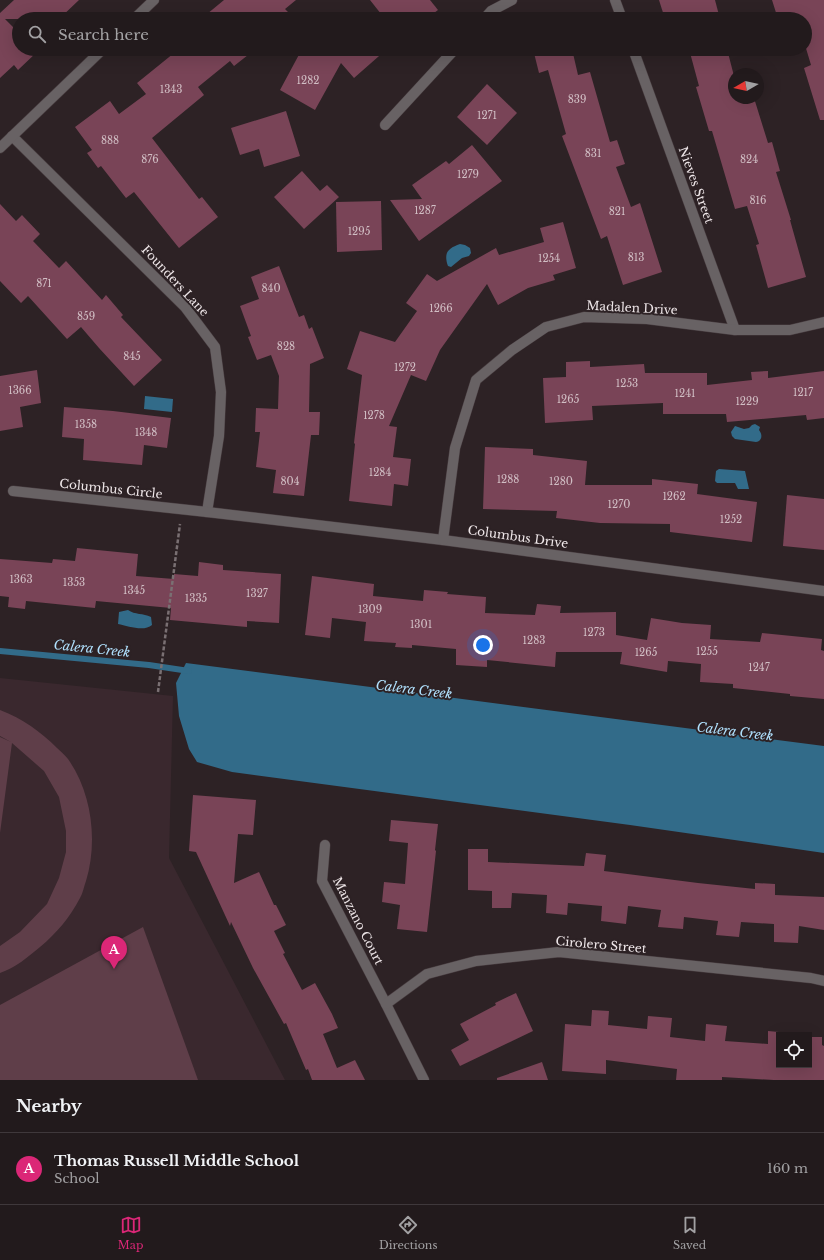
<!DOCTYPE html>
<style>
body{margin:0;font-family:"Libre Baskerville",serif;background:#2e2729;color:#f1f3f6}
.controls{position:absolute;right:12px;bottom:12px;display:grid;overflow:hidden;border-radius:0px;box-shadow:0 4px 16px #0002}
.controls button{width:36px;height:36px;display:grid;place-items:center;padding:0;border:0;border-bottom:1px solid #3f383b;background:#221a1c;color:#f1f3f6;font:20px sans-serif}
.compass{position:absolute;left:728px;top:68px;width:36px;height:36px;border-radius:50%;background:#221a1c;box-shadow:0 4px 16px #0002;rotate:261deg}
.you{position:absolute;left:483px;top:645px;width:14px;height:14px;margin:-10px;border:3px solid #fff;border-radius:50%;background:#1a73e8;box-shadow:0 0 0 6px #1a73e833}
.badge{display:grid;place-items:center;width:26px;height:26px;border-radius:50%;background:#db2777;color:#fff;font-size:13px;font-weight:700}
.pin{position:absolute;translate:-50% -33px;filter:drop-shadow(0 1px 2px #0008)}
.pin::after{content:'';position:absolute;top:21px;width:14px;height:12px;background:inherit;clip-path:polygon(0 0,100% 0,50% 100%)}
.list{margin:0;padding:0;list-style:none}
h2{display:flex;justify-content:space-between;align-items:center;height:52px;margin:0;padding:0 16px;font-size:17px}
h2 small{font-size:13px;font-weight:400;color:#a2a1a3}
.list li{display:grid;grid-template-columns:26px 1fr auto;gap:12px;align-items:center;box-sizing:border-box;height:72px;padding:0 16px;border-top:1px solid #3f383b}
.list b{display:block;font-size:15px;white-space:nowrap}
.list p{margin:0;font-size:13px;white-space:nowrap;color:#a2a1a3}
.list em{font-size:13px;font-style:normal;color:#a2a1a3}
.icon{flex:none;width:22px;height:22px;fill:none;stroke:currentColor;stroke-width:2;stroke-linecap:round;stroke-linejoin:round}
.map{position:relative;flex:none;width:824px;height:1080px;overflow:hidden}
.search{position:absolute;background:#221a1c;box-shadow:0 4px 16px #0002;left:12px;right:12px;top:12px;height:44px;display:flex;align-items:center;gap:10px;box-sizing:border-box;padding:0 14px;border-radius:22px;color:#a2a1a3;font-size:15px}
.sheet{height:124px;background:#221a1c}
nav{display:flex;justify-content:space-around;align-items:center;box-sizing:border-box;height:56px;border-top:1px solid #3f383b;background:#221a1c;font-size:11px;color:#a2a1a3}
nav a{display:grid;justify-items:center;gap:2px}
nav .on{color:#db2777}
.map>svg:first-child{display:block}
</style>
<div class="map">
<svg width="824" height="1080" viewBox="0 0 824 1080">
<rect width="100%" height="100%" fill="#2d2225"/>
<path fill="#3a282e" d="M0,678L173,696L169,858L285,1080H0Z"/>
<g fill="#5f3e49">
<path d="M0,710C23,719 40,731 57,748C61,752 65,755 68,759C92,793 98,841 86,881C84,886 83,893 80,898C70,917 57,933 40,947C28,957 15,968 0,973V946L20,932L47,904L59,878L66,852V831L59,797L44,771L12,743L0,833V737L11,742L0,736Z"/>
<path d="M143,927L198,1080H0V1005Z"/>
</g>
<g fill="#326b89">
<path d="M460,244L465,245L470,248L471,253L469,256L462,258L451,267L448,266C443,252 449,248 460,244Z"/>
<path d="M145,396L173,399L172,412L144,409Z"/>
<path d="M755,424L760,427L759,430C763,435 762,441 756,442L735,439L732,436L731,432L735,426L744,429L749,428L752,425Z"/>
<path d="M719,469L745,471L749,489H738L735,483H717L715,481L716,471Z"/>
<path d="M128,610C135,615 143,613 151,617L152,625C144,632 128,626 118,624L119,612Z"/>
<path d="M186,663L824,746V853L630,825L232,772L197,762L189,749L179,716L176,683Z"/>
</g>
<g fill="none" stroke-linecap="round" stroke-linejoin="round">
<path stroke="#326b89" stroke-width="6" d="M0,651L149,665L189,671"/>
</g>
<g fill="#794457">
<path d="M14,0H79L59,19H5L19,33V49H34L37,52L18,70L14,65L0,78V13Z"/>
<path d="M224,0H296L285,9L295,19H201Z"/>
<path d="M370,0H430L438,10L426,19H385Z"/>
<path d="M659,0H715L720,19H665Z"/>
<path d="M772,0H824V120H820L804,68L811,65L805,45V19H778Z"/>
<path d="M179,49H243L248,55L234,66L230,61L198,87L204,95L152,138L199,199L202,197L218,217L179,248L134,192L126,198L101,166L98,168L87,153L92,150L75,127L110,101L119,114L146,94L137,83Z"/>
<path d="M302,49H387L354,78L341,63L315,110L280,90Z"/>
<path d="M533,49H572L578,75L590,72L610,142L617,140L625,164L616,167L631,207L640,203L662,272L623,285L607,236L601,239L562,136L566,134L548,70L539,73Z"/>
<path d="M689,49H727L734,76V98H754L768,143L772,142L780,171L776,172L791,220H790L806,277L768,288L756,245L759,244L747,206L735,209L712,131H709L696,87L699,86Z"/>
<path d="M487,84L517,113L487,145L457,117Z"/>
<path d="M286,111L300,156L264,167L259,149L240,155L231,128Z"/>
<path d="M472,145L502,181L419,241L390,200L422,199L412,185L446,161L449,164Z"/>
<path d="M302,171L320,191L327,185L339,197L304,229L274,197Z"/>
<path d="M381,201L382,250L337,252L336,202Z"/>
<path d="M0,204L16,221L22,215L40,234L33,241L59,268L66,261L102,300L106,295L123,315L121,317L162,360L134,386L99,348L81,327L67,339L28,296L21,303L0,281Z"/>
<path d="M563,222L576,268L553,275L555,280L528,288L498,305L487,284L440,350L426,381L411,375L389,426L397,427L393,457L411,459L408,486L394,484L392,506L349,501L355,444L354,443L362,375L347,369L360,331L395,342L417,311L406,303L427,274L437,281L496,248L499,255L544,242L540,228Z"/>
<path d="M279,266L299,317L304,315L309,329L312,327L324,358L310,364L309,412H320L319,435H311L304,496L273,493L276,470L256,467L260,432H255L256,408L278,409L279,376L271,355L257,360L248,337L251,336L240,306L259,299L251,277Z"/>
<path d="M590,361V367L644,364L645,373H707V385L752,380L751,372L768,371V378L824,371V418L807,420L806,415L727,422L726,414H663V403L592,406L593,420L545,423L543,378L566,377V362Z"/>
<path d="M37,370L41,403L20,407L23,427L0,431V376Z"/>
<path d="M64,407L113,411L171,418L167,448L144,445L142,465L83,460L84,439L62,437Z"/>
<path d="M485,447L533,449V455L587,461L585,485H652V479L698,484L697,494L757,502L752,542L670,532V524L600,523L556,518L557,511L483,509Z"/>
<path d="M787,495L824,499V550L783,546Z"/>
<path d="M77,548L138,554L136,576L174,579V574L198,576L199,562L223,565V570L281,574L279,623L247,621V627L170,620L171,608L96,601L95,608L26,601L25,609L8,607L9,597L0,596V559L52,563L53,559L75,561Z"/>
<path d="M312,576L374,584L373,596L423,601L424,590L448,592L447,594L486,597L485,613L535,615L537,604L561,606L560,613L616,612V635L647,640L651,618L682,623L711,625L710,639L760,642L762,633L822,639L821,650L824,651V699L790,696V694L733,688V684L700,682L701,664L668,661L667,672L620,664L622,652H556L555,667L487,660V667L456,665V649L412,645V648L395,647L396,643L364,641L366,622L332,618L330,638L305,635Z"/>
<path d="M193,795L256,800L253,835L238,834L234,883L259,872L274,905H276L286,925L274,931L285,953L283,954L302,990L315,983L332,1014L338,1028L323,1034L337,1068L355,1060L365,1080H312L308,1069L306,1070L286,1023L284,1024L253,968L231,922L230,926L196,852L189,851Z"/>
<path d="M391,820L438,824L435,850L436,851L427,932L397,929L400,905L382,902L384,882L405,884L408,843L389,841Z"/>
<path d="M468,849H488V862L584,866L586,853L606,855L604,871L698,883L755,889V883L775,884V895L824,897V930L799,926L798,943L774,942V924L741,922L739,937L716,935L718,921L684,917L683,929L658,927L661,910L628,906L626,924L601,921L602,906L568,903L567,915L546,913L547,895L512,893L511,908H492V891L468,890Z"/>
<path d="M516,993L533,1031L460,1066L451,1050L469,1040L460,1024L496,1005L495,1003Z"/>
<path d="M592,1010L609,1011L608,1025L647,1029L648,1016L672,1018L670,1037L705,1041L706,1024L727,1026L725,1041L768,1044V1031L790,1033V1035H779V1065H809V1037H822V1045L824,1046V1080H774L722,1077V1080H676L677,1069L606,1060V1074L562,1071L565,1024L591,1026Z"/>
<path d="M542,1062L548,1080H497V1078Z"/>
</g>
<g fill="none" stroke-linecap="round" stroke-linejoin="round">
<g stroke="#483d40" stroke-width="11">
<g id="minor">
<path d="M615,0L622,19"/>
<path d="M134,19L154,0"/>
<path d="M484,19L491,11L512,0"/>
<path d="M633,49L735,330"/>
<path d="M385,125L455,49"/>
<path d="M12,136L185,307L215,347L221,392L219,436L207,512"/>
<path d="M0,148L103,49"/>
<path d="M13,491L207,512L443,540L824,591"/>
<path d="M443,540L455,448L476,380L512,350L546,327L584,317L647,319L735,330H790L824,322"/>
<path d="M325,845L322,881L386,1004L424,1080"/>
<path d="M386,1004L427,974L476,961L559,952L811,978L824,981"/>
</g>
</g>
<path stroke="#7a7073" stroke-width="2.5" stroke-dasharray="4 2" stroke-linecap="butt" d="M158,692L180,524"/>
<use href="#minor" stroke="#686264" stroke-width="10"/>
</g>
<g text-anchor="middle" stroke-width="4" stroke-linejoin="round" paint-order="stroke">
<g font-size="10" fill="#d1bec4">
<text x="308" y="84">1282</text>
<text x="171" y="93">1343</text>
<text x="577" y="103">839</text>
<text x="487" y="119">1271</text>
<text x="110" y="144">888</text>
<text x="593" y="157">831</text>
<text x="150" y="163">876</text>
<text x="749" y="163">824</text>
<text x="468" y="178">1279</text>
<text x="758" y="204">816</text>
<text x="425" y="214">1287</text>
<text x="617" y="215">821</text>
<text x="359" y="235">1295</text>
<text x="636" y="261">813</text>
<text x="549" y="262">1254</text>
<text x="44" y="287">871</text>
<text x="271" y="292">840</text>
<text x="441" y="312">1266</text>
<text x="86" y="320">859</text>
<text x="286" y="350">828</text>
<text x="132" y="360">845</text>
<text x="405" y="371">1272</text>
<text x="627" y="387">1253</text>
<text x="20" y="394">1366</text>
<text x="803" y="396">1217</text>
<text x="685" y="397">1241</text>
<text x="568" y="403">1265</text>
<text x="747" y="405">1229</text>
<text x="374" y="419">1278</text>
<text x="86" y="428">1358</text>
<text x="146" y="436">1348</text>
<text x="380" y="476">1284</text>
<text x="508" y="483">1288</text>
<text x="290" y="485">804</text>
<text x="561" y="485">1280</text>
<text x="674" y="500">1262</text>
<text x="619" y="508">1270</text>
<text x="731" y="523">1252</text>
<text x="21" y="583">1363</text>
<text x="74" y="586">1353</text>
<text x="134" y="594">1345</text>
<text x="257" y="597">1327</text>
<text x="196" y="602">1335</text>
<text x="370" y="613">1309</text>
<text x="421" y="628">1301</text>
<text x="594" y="636">1273</text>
<text x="534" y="644">1283</text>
<text x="707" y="655">1255</text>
<text x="646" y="656">1265</text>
<text x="759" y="671">1247</text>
</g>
<g font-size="12" fill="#eee6e8" stroke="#2d2225">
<text transform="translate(696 185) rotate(70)" y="4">Nieves Street</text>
<text transform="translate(175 281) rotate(47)" y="4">Founders Lane</text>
<text transform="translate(632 308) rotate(3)" y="4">Madalen Drive</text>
<text transform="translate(111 489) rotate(6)" y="4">Columbus Circle</text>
<text transform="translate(518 537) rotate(8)" y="4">Columbus Drive</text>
<text transform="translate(358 921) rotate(63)" y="4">Manzano Court</text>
<text transform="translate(601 945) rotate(5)" y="4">Cirolero Street</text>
</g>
<g font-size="13" font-style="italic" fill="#b1e2ff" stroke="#2d2225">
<text transform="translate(92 648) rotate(6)" y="5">Calera Creek</text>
<text transform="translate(414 689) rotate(7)" y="5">Calera Creek</text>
<text transform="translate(735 731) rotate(7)" y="5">Calera Creek</text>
</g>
</g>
</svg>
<div class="controls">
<button><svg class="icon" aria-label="locate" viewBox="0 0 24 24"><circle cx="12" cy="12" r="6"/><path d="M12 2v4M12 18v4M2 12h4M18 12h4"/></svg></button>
</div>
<svg class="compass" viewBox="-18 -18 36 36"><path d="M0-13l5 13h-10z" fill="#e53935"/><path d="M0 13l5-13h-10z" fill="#a2a1a3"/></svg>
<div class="you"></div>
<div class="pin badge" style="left:114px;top:969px">A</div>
<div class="search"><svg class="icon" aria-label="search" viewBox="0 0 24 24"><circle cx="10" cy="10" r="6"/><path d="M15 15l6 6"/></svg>Search here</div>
</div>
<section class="sheet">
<h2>Nearby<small></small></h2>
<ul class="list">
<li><span class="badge">A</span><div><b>Thomas Russell Middle School</b><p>School</p></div><em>160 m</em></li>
</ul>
</section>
<nav>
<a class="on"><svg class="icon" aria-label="map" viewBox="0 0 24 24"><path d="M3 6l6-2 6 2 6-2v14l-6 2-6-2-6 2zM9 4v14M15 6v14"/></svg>Map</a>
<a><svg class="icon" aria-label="directions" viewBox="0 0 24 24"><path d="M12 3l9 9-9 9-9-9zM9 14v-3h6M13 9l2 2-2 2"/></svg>Directions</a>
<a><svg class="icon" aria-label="saved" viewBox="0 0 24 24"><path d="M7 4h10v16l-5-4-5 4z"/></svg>Saved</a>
</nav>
